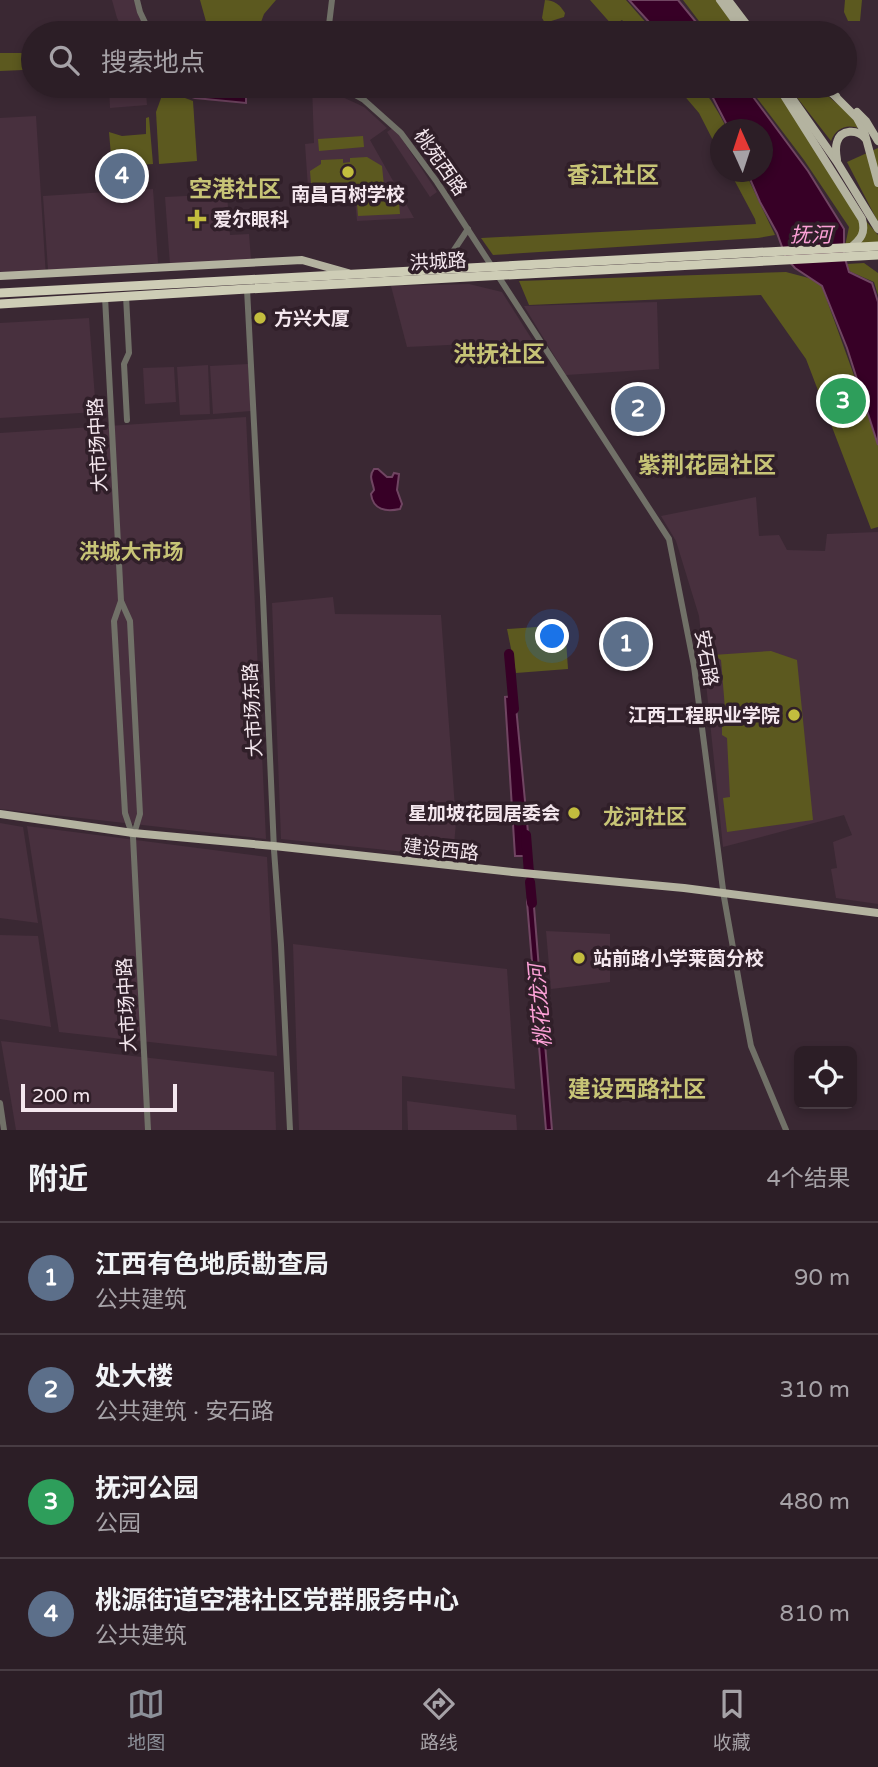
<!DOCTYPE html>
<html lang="zh">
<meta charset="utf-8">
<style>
body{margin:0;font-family:"Varela Round","Noto Sans SC",sans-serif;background:#34272e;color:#f1f3f6}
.controls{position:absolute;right:21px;bottom:21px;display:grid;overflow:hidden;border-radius:10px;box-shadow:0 4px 10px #0003}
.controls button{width:63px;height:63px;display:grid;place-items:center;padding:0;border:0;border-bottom:2px solid #483c43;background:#2c1e26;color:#f1f3f6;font:35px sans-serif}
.compass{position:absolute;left:710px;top:119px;width:63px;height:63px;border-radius:50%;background:#2c1e26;box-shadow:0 4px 10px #0003;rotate:357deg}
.scale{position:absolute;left:21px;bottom:18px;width:156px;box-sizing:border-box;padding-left:7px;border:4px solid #f4e7ee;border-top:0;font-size:19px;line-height:24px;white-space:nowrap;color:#f4e7ee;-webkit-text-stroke:5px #301f29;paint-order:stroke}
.you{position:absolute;left:553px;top:637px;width:24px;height:24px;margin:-18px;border:5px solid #fff;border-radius:50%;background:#1a73e8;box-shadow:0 0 0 10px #1a73e833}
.badge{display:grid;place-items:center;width:46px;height:46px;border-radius:50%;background:#8c9099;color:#fff;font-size:23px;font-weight:700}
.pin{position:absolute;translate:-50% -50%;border:4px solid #fff;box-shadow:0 2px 7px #0006}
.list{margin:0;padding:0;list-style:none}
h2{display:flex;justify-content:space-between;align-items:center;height:91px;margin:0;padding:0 28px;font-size:30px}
h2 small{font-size:23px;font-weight:400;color:#a6a2a7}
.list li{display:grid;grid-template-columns:46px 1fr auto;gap:21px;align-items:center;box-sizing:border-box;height:112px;padding:0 28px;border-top:2px solid #483c43}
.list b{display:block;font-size:26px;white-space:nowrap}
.list p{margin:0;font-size:23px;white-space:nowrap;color:#a6a2a7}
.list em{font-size:23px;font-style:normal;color:#a6a2a7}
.icon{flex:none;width:38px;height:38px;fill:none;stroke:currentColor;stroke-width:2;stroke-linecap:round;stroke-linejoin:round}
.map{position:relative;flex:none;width:878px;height:1130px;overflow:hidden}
.search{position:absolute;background:#2c1e26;box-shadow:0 4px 10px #0003;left:21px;right:21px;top:21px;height:77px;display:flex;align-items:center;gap:18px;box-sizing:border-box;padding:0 24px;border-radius:38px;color:#a6a2a7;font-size:26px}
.sheet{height:539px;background:#2c1e26}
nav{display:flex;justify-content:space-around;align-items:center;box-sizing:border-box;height:98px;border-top:2px solid #483c43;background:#2c1e26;font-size:19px;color:#a6a2a7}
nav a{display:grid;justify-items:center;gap:4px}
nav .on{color:#8c9099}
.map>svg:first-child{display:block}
</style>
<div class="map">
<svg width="878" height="1130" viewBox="0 0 878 1130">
<rect width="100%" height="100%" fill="#3a2833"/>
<g fill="#48303e">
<path d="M112,0H134L138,13L148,33H125L117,18Z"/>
<path d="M109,86H140L146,93L147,105L110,108Z"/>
<path d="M312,86H319L364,107L387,128L370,140L414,218L357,221L355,200L309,203L305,144L314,143Z"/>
<path d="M36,116L46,277L0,280V118Z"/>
<path d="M394,127L437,192L430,197L387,132Z"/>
<path d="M153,189L158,263L48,270L43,196Z"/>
<path d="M227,194L230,235L249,234L251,259L170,265L165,197Z"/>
<path d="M469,284L502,292L533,341L407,347L391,286Z"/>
<path d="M657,302L659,369L566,375L524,306Z"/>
<path d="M89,318L96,412L0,418V323Z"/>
<path d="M248,364L251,411L213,414L210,366Z"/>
<path d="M208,365L210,414L180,415L177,367Z"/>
<path d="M174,367L176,402L145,404L143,368Z"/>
<path d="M246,417L266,839L0,809V433Z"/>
<path d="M756,497L759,536L779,535L787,550L825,551L827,534L878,532V904L836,898L831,869L837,868L833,842L852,835L844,815L723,847L699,616L676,541L661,516Z"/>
<path d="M333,597L335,614L441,615L456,822L453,857L281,839L272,603Z"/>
<path d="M0,823L23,827L38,923L0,918Z"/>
<path d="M27,826L267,857L277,1056L59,1032Z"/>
<path d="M546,931L610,934V982L551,989Z"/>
<path d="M0,935L38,936L51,1027L0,1019Z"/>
<path d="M293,944L507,969L515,1089L402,1076V1130H299Z"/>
<path d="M1,1041L274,1072L276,1130H16Z"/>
<path d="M407,1101L516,1115L517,1130H408Z"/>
</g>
<g fill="#5c591f">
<path d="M200,0H276L264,14L257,33H213L207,25Z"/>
<path d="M545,0C554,0 560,5 565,13L564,17L545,23L542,18Z"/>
<path d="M590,0H626L655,33H633L622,20L613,26Z"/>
<path d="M683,0H718L740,33H708Z"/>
<path d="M845,0H862L860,21H848L844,12Z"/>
<path d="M0,53H22L23,70L0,71Z"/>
<path d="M676,86H700C711,99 719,113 727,129L720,130V154L699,113Z"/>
<path d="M748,86H774L848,200L878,235V250L844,251L849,227L804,160Z"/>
<path d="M788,86H816L853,117L861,129C847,123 836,128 831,141Z"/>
<path d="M164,90L193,101L197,161L159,164L156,112Z"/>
<path d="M149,117L153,164L112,167L109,132L122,136L146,134V118Z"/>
<path d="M363,136L364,147L319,151L318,139Z"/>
<path d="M878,148V222L847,162Z"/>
<path d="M367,157L382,166L384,186H389L398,191L400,214L358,216L356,192L312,195L310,171L321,164V160L343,159V163L350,162V158Z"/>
<path d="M730,172H745L775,235L758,238L493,255L481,238L756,224L755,219Z"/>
<path d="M864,263L878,273V295L874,282L851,272L848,269L847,264Z"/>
<path d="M786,272L820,281L878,442V527L871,529L806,359L761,295L529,305L519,281Z"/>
<path d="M565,625L568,669L516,673L507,629Z"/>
<path d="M771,651L797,660L813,820L727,832L723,798L730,797L727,738L722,735V721H726L721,660L713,655Z"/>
</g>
<g fill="#370026" stroke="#704562" stroke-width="2">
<path d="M629,0H678L705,33H659Z"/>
<path d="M159,86H184L241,92L246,94V103L195,98Z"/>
<path d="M704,86H745L808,171L844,229V255L849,272L872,283L878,302V445L847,348L822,286L795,268L786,258L777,233L760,202L747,172H762V130L729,129L711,94Z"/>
<path d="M374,469H378L387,477H392L394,473L399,474L397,490L402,504L400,509C386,512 373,510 371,494L374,490C373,482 368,477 374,469Z"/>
<path d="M515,696L529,843L525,856H515L505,697Z"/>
<path d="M532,882L552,1130H546L527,902Z"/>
</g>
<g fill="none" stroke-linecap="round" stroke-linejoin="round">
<g stroke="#370026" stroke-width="10">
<path d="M509,654L514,709"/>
<path d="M526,835L529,873"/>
<path d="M530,882L532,903"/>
</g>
<g stroke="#717168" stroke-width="6">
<path d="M137,0L140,12L150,33"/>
<path d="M328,33L332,0"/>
<path d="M339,86L364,100L401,133L437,182L669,539L694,666L724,897L741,993L751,1046L786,1130"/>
<path d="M442,268L468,229"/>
<path d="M247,289L263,597L274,850L281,945L290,1130"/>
<path d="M126,296L129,353L124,364L127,420"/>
<path d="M105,297L121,601L114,621L125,813L133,837L148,1130"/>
<path d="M121,601L130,621L140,814L134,834"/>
<path d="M0,1103L4,1130"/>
</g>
<g stroke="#b4b3a0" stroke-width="8">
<path d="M720,0L744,33"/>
<path d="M728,0L753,33"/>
<path d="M778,86L862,219C866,233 861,239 850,248"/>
<path d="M821,86L836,96"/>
<path d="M785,88L837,162L878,229"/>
<path d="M834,95L857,118L864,131L878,183"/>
<path d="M857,112L866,121L878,141"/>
<path d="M837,160C836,154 835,148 837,142C841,129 857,129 865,138"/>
<path d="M0,276L302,260L348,273"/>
<path d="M0,814L133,833L274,846L512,872L684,888L878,913"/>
</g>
<g stroke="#cecdb6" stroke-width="9">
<path d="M0,293L878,246"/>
<path d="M0,304L247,289L878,255"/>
</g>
</g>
<g fill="#c3bd3e" stroke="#301f29" stroke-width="2.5">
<circle cx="348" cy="172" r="7"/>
<path d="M193.5 208.5h7v7h7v7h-7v7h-7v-7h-7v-7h7z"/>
<circle cx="260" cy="318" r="7"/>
<circle cx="794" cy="715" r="7"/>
<circle cx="574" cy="813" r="7"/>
<circle cx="579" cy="958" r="7"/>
</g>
<g text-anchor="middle" stroke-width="7" stroke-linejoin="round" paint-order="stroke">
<g font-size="19" fill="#f4e7ee" stroke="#301f29">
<text transform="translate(441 162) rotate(55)" y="7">桃苑西路</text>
<text transform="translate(438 261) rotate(-3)" y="7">洪城路</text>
<text transform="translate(97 445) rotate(-93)" y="7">大市场中路</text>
<text transform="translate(707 658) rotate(80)" y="7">安石路</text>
<text transform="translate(252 710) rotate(-93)" y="7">大市场东路</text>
<text transform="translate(441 849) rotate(6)" y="7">建设西路</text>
<text transform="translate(126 1005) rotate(-93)" y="7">大市场中路</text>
</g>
<g font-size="19" font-weight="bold" fill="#f4e7ee" stroke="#301f29" text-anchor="start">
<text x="348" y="201" text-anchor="middle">南昌百树学校</text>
<text x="213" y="226">爱尔眼科</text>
<text x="274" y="325">方兴大厦</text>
<text x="780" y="722" text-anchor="end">江西工程职业学院</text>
<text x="560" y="820" text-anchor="end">星加坡花园居委会</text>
<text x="593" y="965">站前路小学莱茵分校</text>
</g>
<g font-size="21" font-style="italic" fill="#fba0d6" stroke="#301f29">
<text x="811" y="242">抚河</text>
<text transform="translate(540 1006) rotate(-95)" y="7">桃花龙河</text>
</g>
<g font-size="21" font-weight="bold" fill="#c7c476" stroke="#301f29">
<text x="131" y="559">洪城大市场</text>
<text x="645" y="824">龙河社区</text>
</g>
<g font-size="23" font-weight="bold" fill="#c7c476" stroke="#301f29">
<text x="613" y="183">香江社区</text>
<text x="235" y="197">空港社区</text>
<text x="499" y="362">洪抚社区</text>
<text x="707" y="473">紫荆花园社区</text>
<text x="637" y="1097">建设西路社区</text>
</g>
</g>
</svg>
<div class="controls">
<button><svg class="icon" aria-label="locate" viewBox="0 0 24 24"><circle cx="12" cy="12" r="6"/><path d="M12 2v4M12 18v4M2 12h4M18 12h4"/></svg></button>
</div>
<svg class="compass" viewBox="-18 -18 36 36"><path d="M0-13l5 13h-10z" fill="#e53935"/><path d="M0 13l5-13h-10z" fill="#a6a2a7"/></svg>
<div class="scale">200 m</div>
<div class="you"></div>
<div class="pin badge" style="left:626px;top:644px;background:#5c6f8a">1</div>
<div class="pin badge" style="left:638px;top:409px;background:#5c6f8a">2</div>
<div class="pin badge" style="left:843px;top:401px;background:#2e9e5b">3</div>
<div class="pin badge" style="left:122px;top:176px;background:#5c6f8a">4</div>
<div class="search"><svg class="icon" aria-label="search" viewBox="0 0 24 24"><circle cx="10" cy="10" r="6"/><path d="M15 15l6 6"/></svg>搜索地点</div>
</div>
<section class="sheet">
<h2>附近<small>4个结果</small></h2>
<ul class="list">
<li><span class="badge" style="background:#5c6f8a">1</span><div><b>江西有色地质勘查局</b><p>公共建筑</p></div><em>90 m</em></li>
<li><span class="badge" style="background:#5c6f8a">2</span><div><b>处大楼</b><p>公共建筑 · 安石路</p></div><em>310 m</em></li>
<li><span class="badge" style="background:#2e9e5b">3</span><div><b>抚河公园</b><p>公园</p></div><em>480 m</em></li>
<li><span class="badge" style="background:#5c6f8a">4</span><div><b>桃源街道空港社区党群服务中心</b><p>公共建筑</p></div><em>810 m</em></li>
</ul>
</section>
<nav>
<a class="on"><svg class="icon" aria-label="map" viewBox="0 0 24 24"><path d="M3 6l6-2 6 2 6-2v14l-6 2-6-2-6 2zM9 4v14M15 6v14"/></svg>地图</a>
<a><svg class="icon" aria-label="directions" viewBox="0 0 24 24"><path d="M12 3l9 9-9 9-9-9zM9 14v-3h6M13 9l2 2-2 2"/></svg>路线</a>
<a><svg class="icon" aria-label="saved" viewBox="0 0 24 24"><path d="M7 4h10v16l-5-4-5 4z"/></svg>收藏</a>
</nav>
